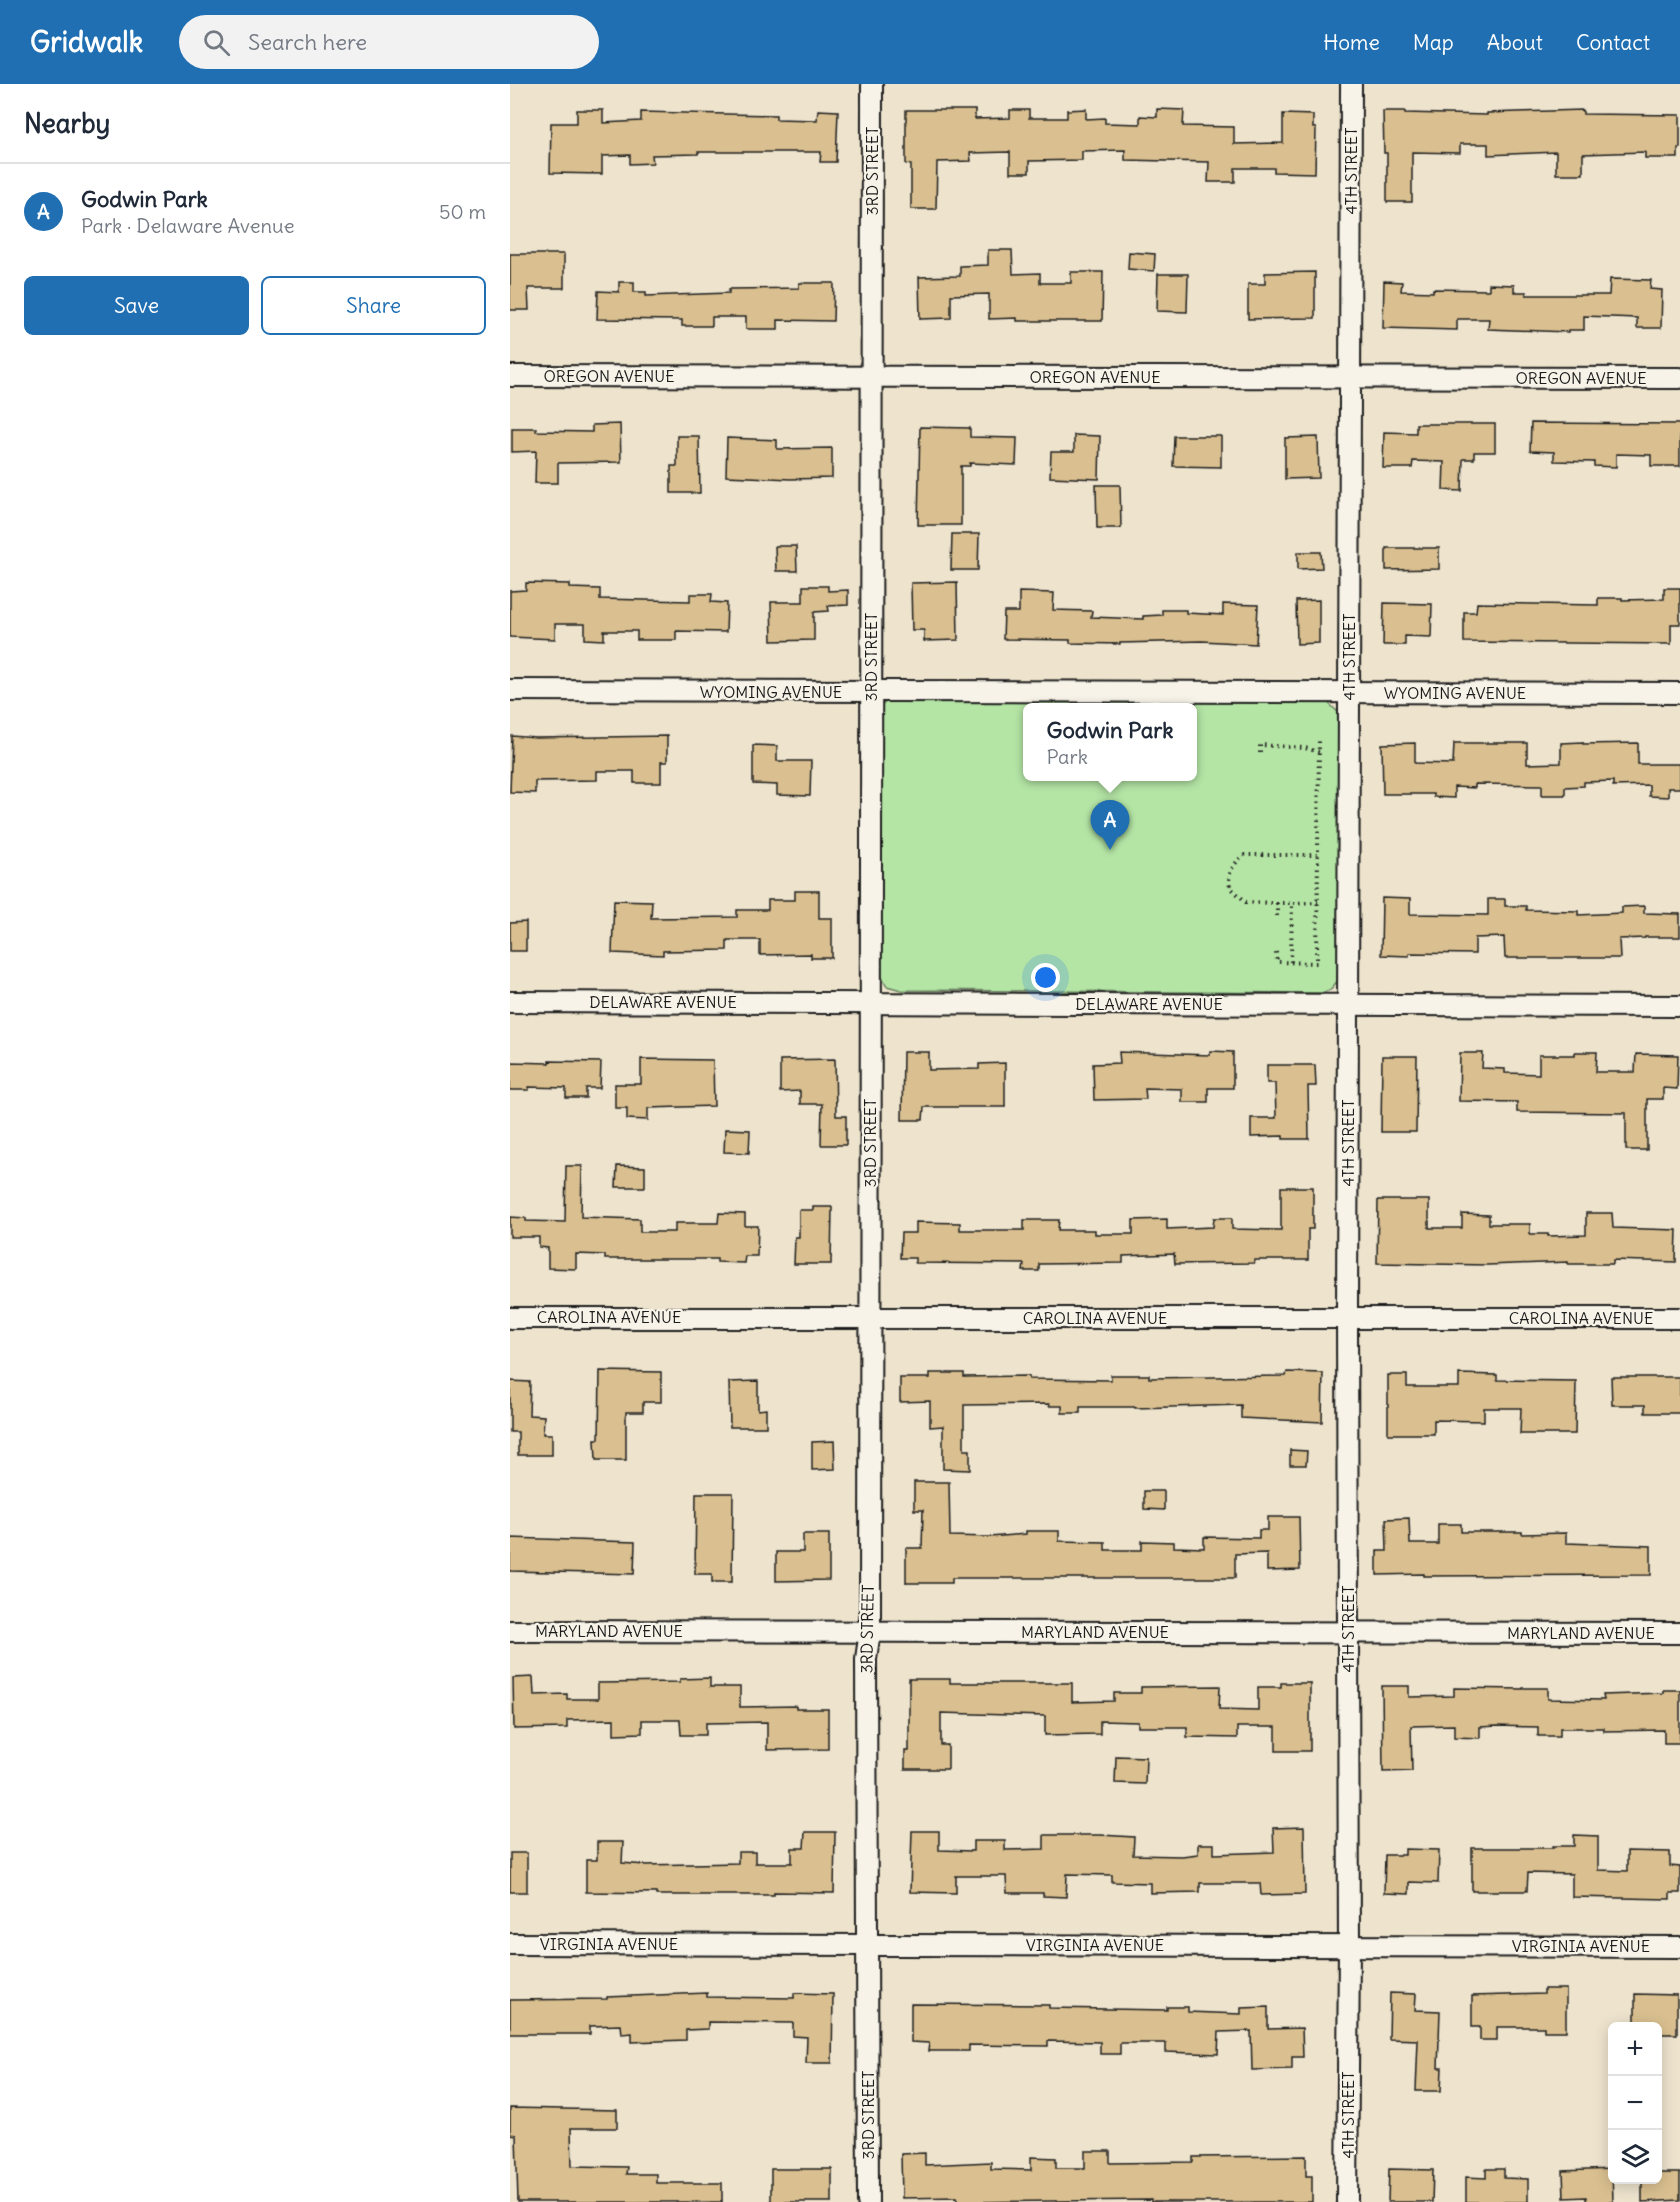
<!DOCTYPE html>
<meta charset="utf-8">
<style>
body{margin:0;font-family:Delius,sans-serif;background:#f2f2f3;color:#1f2937}
.controls{position:absolute;right:18px;bottom:18px;display:grid;overflow:hidden;border-radius:9px;box-shadow:0 3px 15px #0003}
.controls button{width:54px;height:54px;display:grid;place-items:center;padding:0;border:0;border-bottom:2px solid #e0e1e3;background:#fff;color:#1f2937;font:30px sans-serif}
.you{position:absolute;left:536px;top:894px;width:21px;height:21px;margin:-15px;border:4px solid #fff;border-radius:50%;background:#1a73e8;box-shadow:0 0 0 9px #1a73e833}
.badge{display:grid;place-items:center;width:39px;height:39px;border-radius:50%;background:#1f6fb2;color:#fff;font-size:20px;font-weight:700}
.pin{position:absolute;translate:-50% -50px;filter:drop-shadow(0 2px 3px #0008)}
.pin::after{content:'';position:absolute;top:32px;width:21px;height:18px;background:inherit;clip-path:polygon(0 0,100% 0,50% 100%)}
.popup{position:absolute;left:513px;top:619px;width:174px;height:78px;box-sizing:border-box;display:grid;place-content:center;border-radius:9px;background:#fff;filter:drop-shadow(0 2px 4px #0005);font-size:20px;white-space:nowrap;color:#747a83}
.popup b{font-size:22px;color:#1f2937}
.popup::after{content:'';position:absolute;left:50%;top:100%;margin-left:-12px;border:12px solid transparent;border-top-color:#fff}
.list{margin:0;padding:0;list-style:none}
h2{display:flex;justify-content:space-between;align-items:center;height:78px;margin:0;padding:0 24px;font-size:26px}
h2 small{font-size:20px;font-weight:400;color:#747a83}
.list li{display:grid;grid-template-columns:39px 1fr auto;gap:18px;align-items:center;box-sizing:border-box;height:96px;padding:0 24px;border-top:2px solid #e0e1e3}
.list b{display:block;font-size:22px;white-space:nowrap}
.list p{margin:0;font-size:20px;white-space:nowrap;color:#747a83}
.list em{font-size:20px;font-style:normal;color:#747a83}
.actions{display:flex;gap:12px;padding:18px 24px}
.actions a{flex:1;padding:14px 0;border:2px solid #1f6fb2;border-radius:9px;text-align:center;font-size:21px;color:#1f6fb2}
.actions .main{background:#1f6fb2;color:#fff}
.icon{flex:none;width:33px;height:33px;fill:none;stroke:currentColor;stroke-width:2;stroke-linecap:round;stroke-linejoin:round}
.map{position:relative;flex:none;width:1170px;height:2118px;overflow:hidden}
header{display:flex;align-items:center;gap:36px;box-sizing:border-box;height:84px;padding:0 30px;background:#1f6fb2;color:#fff}
header strong{font-size:28px}
nav{display:flex;gap:33px;margin-inline-start:auto;font-size:21px}
.search{width:420px;height:54px;background:#f2f2f3;display:flex;align-items:center;gap:15px;box-sizing:border-box;padding:0 21px;border-radius:33px;color:#747a83;font-size:22px}
main{display:flex}
aside{flex:1;background:#fff}
.map>svg:first-child{display:block}
</style>
<header>
<strong>Gridwalk</strong>
<div class="search"><svg class="icon" aria-label="search" viewBox="0 0 24 24"><circle cx="10" cy="10" r="6"/><path d="M15 15l6 6"/></svg>Search here</div>
<nav><a>Home</a><a>Map</a><a>About</a><a>Contact</a></nav>
</header>
<main>
<aside>
<h2>Nearby<small></small></h2>
<ul class="list">
<li><span class="badge">A</span><div><b>Godwin Park</b><p>Park · Delaware Avenue</p></div><em>50 m</em></li>
</ul>
<div class="actions"><a class="main">Save</a><a>Share</a></div>
</aside>
<div class="map">
<svg width="1170" height="2118" viewBox="0 0 1170 2118">
<rect width="100%" height="100%" fill="#eee4ce"/>
<filter id="ink" filterUnits="userSpaceOnUse"><feTurbulence type="fractalNoise" baseFrequency=".0167" numOctaves="2"/><feDisplacementMap in="SourceGraphic" scale="12" xChannelSelector="R" yChannelSelector="G"/><feConvolveMatrix kernelMatrix="1 2 1 2 8 2 1 2 1" color-interpolation-filters="sRGB"/></filter>
<g filter="url(#ink)">
<path fill="#b4e5a5" stroke="#688060" stroke-width="1.5" fill-rule="evenodd" d="M815,616L829,629V895L820,906L811,909L391,906L377,902L371,891L369,624L377,617ZM518,624H682V692H518Z"/>
<g fill="#dac090" stroke="#1c1c1c" stroke-width="1.5">
<path d="M576,25V35L595,34V39L630,40V32L647,33V25L674,26L673,42L724,43V60L773,59V30L803,31V44H806L805,89L764,88V84H725V98H698L699,78L615,76V66L572,67V76L519,77V89H500V68L460,69L461,77L427,78L426,125H401V81L396,80V26H465V35L500,34V26H519V34H557V26Z"/>
<path d="M67,26H93V39L131,37V28L266,31V35L307,36L308,26L328,27L326,78H310L311,68H188V70L142,71L143,79L120,80V71L92,72V90L40,89L41,39H67Z"/>
<path d="M1073,26V30L1170,31V64H1168V74H1135V68L1073,70V90H1046V68L978,71V60H950V69L902,68V118H877V69H874L873,27H895V29L977,31V29Z"/>
<path d="M478,166H502L503,190L530,189V199H561V188H593L592,237H507V234L479,235V210L441,211V234L410,235L409,193L450,192V182L478,181Z"/>
<path d="M619,168L645,170L644,187L618,185Z"/>
<path d="M0,170H54V204H18L19,226H0Z"/>
<path d="M805,188V234L738,235V200H755V189Z"/>
<path d="M648,190H678L677,228L647,227Z"/>
<path d="M1100,195L1141,196L1140,205L1152,206L1151,244H1127V234L1074,232V246H1058V248L978,245L979,235H947V246L873,244L874,197L892,198L891,207L923,208V205L979,206V200L1004,201V208H1016V211H1099Z"/>
<path d="M109,198H124V208H136V212L219,209V205L289,204V199H324L323,237L268,236V245H236V233H202V242H172V236L87,235L88,207L109,208Z"/>
<path d="M1021,339L1170,340V382H1141V371L1106,370V383L1084,382V378L1044,377V368L1020,367Z"/>
<path d="M110,340L111,378L48,379V399H25L26,367L2,368V344H26V347L82,348V341Z"/>
<path d="M906,340H985V368H964V375H953L952,407L933,406L934,378L903,377L902,384H873L874,348L906,349Z"/>
<path d="M410,343L460,344V353L507,354L506,381L460,379V382H451V441H408Z"/>
<path d="M564,351L590,352L589,395L540,393L541,368H564Z"/>
<path d="M167,352H189L190,409H161V382H167Z"/>
<path d="M664,352H711V383L663,382Z"/>
<path d="M808,353L809,394L775,395V354Z"/>
<path d="M217,354L267,356V365L322,364V394L280,395L216,392Z"/>
<path d="M586,401H610L611,444H587Z"/>
<path d="M442,450H469L468,486H441Z"/>
<path d="M265,462H286L287,487H266Z"/>
<path d="M876,464H929V485L876,486Z"/>
<path d="M788,468H811L812,484L788,485Z"/>
<path d="M447,498L448,556L414,557V546H402L401,499Z"/>
<path d="M16,499L60,500V504L90,505V515L180,517V510H202L201,518L217,519L216,548L166,547V556H127V547H94V556L75,555V540H45V555L0,553V507L16,506Z"/>
<path d="M293,502H318V507L338,506V521L318,522L319,527L304,528V556L262,557L261,518H293Z"/>
<path d="M1154,504H1170V540H1161V560L954,558V528H966L967,519L1088,521V514H1112V516L1154,515Z"/>
<path d="M509,508L544,509L543,526L582,527L581,533L633,535V532L652,531V526H676V529L713,531V520L748,521L746,560L692,557L610,559V560L560,559V556L493,555L494,528H509Z"/>
<path d="M809,516V559L787,560L786,517Z"/>
<path d="M874,519L922,520L921,553L895,552V561H873Z"/>
<path d="M2,652L26,654L157,652V678H151V699H124V687H87V696L25,697V709L0,708Z"/>
<path d="M1073,658V660L1128,659V680H1170V704H1158V713L1139,712V701L1103,702V697L1074,698V702L1055,703V711H1032V701L965,700V704L944,703V714L923,713V710H873L872,660L905,659V679L943,680L944,659H1017V680L1051,679V659Z"/>
<path d="M243,661L267,662V677H301L300,712L267,711V701L243,700Z"/>
<path d="M285,807H309V834H322V874H301V870L250,871V856H217V866L153,867V871L102,869L104,816L142,817L141,834L227,833V826H258V816H285Z"/>
<path d="M872,814L900,815V830L978,831V815H995V822H1016V826L1068,827V831L1112,829V823L1134,822V829L1170,830V853H1135V854L1109,855L1110,874H995L994,853L965,854V870L899,869V872L871,871Z"/>
<path d="M16,838V867H0V839Z"/>
<path d="M700,967L723,968V1004H698V1018H672V1005L635,1004L636,1015L584,1016L583,980L610,979L609,968L700,971Z"/>
<path d="M393,968H419V986L469,985V980L495,979V1023H414L413,1036H392Z"/>
<path d="M1065,968H1087L1086,988H1125L1126,970L1168,971L1167,1005L1153,1004V1015H1137V1066H1116V1029L1007,1028V1018L949,1017L950,969H973L972,984L995,985V989L1029,990V971H1065Z"/>
<path d="M872,972H907L906,1048H871Z"/>
<path d="M131,975L203,976L204,1022L138,1024V1036L117,1035V1024H105V1000H131Z"/>
<path d="M325,975L326,1032H336V1061H311L312,1020H290V1007L270,1008V976Z"/>
<path d="M39,977L91,978L90,1004H76V1014H56V1004L19,1003V1006H0V978L39,979Z"/>
<path d="M757,981H805L806,1002H798L799,1055H773V1052L741,1053V1034H766L765,999H757Z"/>
<path d="M215,1045L240,1046L239,1069L214,1068Z"/>
<path d="M56,1082H72L71,1133L130,1135V1148H165V1139H208L209,1129L235,1130V1142H248L247,1172H235L234,1179L207,1178V1175H95V1171L66,1170V1185L38,1184V1164L29,1163V1153H0V1133L16,1134V1137L55,1138Z"/>
<path d="M107,1082L135,1083V1103H106Z"/>
<path d="M771,1103H803V1145H798V1176H744V1179L665,1180L664,1170L613,1172V1179L529,1180V1187H513L514,1180L405,1179V1174H390L391,1149H406V1138L450,1139V1146H514V1136H549L548,1146H585V1150H623V1136L657,1135V1145L703,1143L704,1134H722V1145L771,1146Z"/>
<path d="M868,1116H919V1144H952V1130L979,1131V1140H1020V1150H1038V1152L1076,1151V1129H1102L1103,1144L1167,1146L1166,1178L1103,1176V1180H1058V1178L978,1181L867,1179Z"/>
<path d="M303,1123H322L321,1180H284L285,1153H289V1126H303Z"/>
<path d="M90,1287L151,1288V1318H133V1328H116V1376H86L85,1355H89Z"/>
<path d="M777,1288L813,1289L812,1338L731,1334V1321L625,1324V1323H570V1329H552V1322H539V1320L454,1321V1366H460V1386L433,1385V1342L420,1343V1317L390,1318V1294H420V1289H454V1293L519,1292V1295L601,1296V1291H639V1294L776,1292Z"/>
<path d="M949,1290L987,1291V1296L1066,1297L1065,1350H1010L1011,1324H974V1337L924,1336V1350H878V1291H897V1303H949Z"/>
<path d="M1101,1293H1170V1329H1135V1321H1102Z"/>
<path d="M0,1297L20,1298L19,1331L34,1332L33,1350H42V1371H8V1348H0Z"/>
<path d="M248,1297V1326L256,1325V1343H220L219,1298Z"/>
<path d="M324,1357L325,1385L302,1386V1358Z"/>
<path d="M780,1366L797,1367L796,1381H780Z"/>
<path d="M404,1398H439L440,1452L480,1453L516,1450V1447H549V1457L595,1458V1466H632V1457L664,1458V1463L694,1464V1453L749,1454V1446H758V1433H789L790,1486L757,1487V1469L725,1470V1494H442V1499H396V1464H412L413,1426H404Z"/>
<path d="M634,1407H654V1426L634,1425Z"/>
<path d="M186,1409H223L222,1498H202V1490H185Z"/>
<path d="M899,1434L900,1460H928V1440H951V1448H1012V1450L1056,1449V1459L1141,1462V1491L914,1492V1490L867,1491V1467H877L876,1435Z"/>
<path d="M293,1450H319V1496L266,1497V1468H293Z"/>
<path d="M0,1454L125,1458L124,1490L0,1487Z"/>
<path d="M23,1593L24,1611L57,1610V1615H88V1599L170,1598V1595L200,1594V1603H230V1623L286,1622V1625H318V1665L257,1666V1638L196,1639V1651H171L170,1636H132V1649L104,1650V1635L57,1636V1644L4,1645L3,1594Z"/>
<path d="M399,1595H440V1599H562V1618L604,1617V1609H631V1603L710,1602L709,1625L748,1626V1603H771V1599H800V1667H766V1643H727V1654L677,1653V1643H628V1638L590,1637V1650L535,1651V1632L431,1629V1661H438V1685H395V1667H399Z"/>
<path d="M872,1602H899V1613L944,1612V1604L1013,1605V1604H1038V1615L1094,1616L1093,1611L1153,1609V1606H1170V1659H1154V1646L1094,1647V1644H1050V1652H1028V1643L987,1642L970,1643V1654L944,1653V1641L901,1642L902,1687L873,1688Z"/>
<path d="M606,1672L636,1673L635,1700L605,1699Z"/>
<path d="M794,1743L795,1810L751,1811L750,1799H690V1808L640,1809V1799L602,1798V1791L557,1790L556,1813L533,1812V1809H497L496,1792H446V1809L400,1808L402,1747H429V1766L463,1767V1757H495V1766L534,1765V1751H590L624,1753L623,1771L672,1772L688,1770V1760H704V1770L764,1768L763,1744Z"/>
<path d="M295,1748H325L324,1809L264,1808V1811H146V1809L76,1808V1776H87V1758H113L112,1779L135,1781L228,1779V1768H245V1779H282V1764H294Z"/>
<path d="M1064,1751L1088,1752V1786L1117,1787V1767L1160,1768V1782L1170,1783V1809H1160V1815L1062,1813V1790L1018,1789L1017,1807H962V1764H1043V1762H1064Z"/>
<path d="M895,1765L929,1766L928,1799L899,1798V1810L874,1809L875,1771H895Z"/>
<rect x="0" y="1769" width="17" height="39"/>
<path d="M1034,1905H1056V1947H1034V1943H987V1956H970V1943H962V1912L1034,1910Z"/>
<path d="M197,1909V1913L284,1914V1909L323,1910L322,1979H296L297,1953L283,1952V1939L198,1938V1945L176,1946V1956L122,1958V1949L112,1950L111,1941L80,1942V1950H0V1916L97,1915V1913Z"/>
<path d="M880,1909L906,1910L905,1926L930,1927L928,1984H932L931,2007H906L908,1956L879,1955Z"/>
<path d="M1125,1910L1167,1911V1950H1148V1942H1125Z"/>
<path d="M401,1920L539,1921V1924L657,1926V1923H678V1928L731,1930V1924L758,1923V1945L792,1944L793,1973H782V1985L742,1986L741,1947L709,1948L708,1970L656,1968V1959H610V1970H590V1958L538,1957V1962L459,1961V1967H418L419,1959L401,1958Z"/>
<path d="M0,2024L107,2026V2044H61L62,2082L117,2083L116,2090H146V2099H212V2118H8L6,2051L0,2050Z"/>
<path d="M575,2067H600V2079L683,2078V2073L796,2072V2092H802V2118H641V2116L447,2118V2113L392,2114L391,2070L415,2069V2081L481,2078V2085L521,2086V2073L546,2074V2084H575Z"/>
<rect x="261" y="2085" width="61" height="33"/>
<path d="M879,2085L923,2086L922,2118H878Z"/>
<path d="M976,2085H994V2094L1018,2095V2118H956V2093L976,2094Z"/>
<path d="M1102,2085L1103,2118H1076V2113L1054,2114L1053,2087Z"/>
<path d="M1148,2089H1170V2116L1132,2118V2096H1148Z"/>
</g>
<g fill="none" stroke-linecap="round" stroke-linejoin="round">
<g stroke="#1c1c1c" stroke-width="24">
<g id="minor">
<path d="M0,292L1170,294"/>
<path d="M0,606L1170,609"/>
<path d="M0,918L1170,922"/>
<path d="M0,1234H1170"/>
<path d="M0,1547L1170,1549"/>
<path d="M0,1860L1170,1863"/>
<path d="M358,2118L356,1575L360,1547L362,0"/>
<path d="M837,2118L839,1862L837,1234L841,0"/>
</g>
</g>
<g stroke="#1c1c1c" stroke-width="4" stroke-dasharray="1.5 4.5" stroke-linecap="butt">
<path d="M750,669V661L795,664L809,668"/>
<path d="M767,819L736,818L720,803C717,788 723,782 733,771H808"/>
<path d="M767,832V819H782"/>
<path d="M766,868L767,878L807,879L809,656"/>
<path d="M781,878L782,819L808,818"/>
</g>
<use href="#minor" stroke="#f7f3e8" stroke-width="20"/>
</g>
</g>
<g text-anchor="middle" stroke-width="4.5" stroke-linejoin="round" paint-order="stroke">
<g font-size="16" fill="#1c1c1c" stroke="#f7f3e8">
<text transform="translate(362 87) rotate(-90)" y="6">3RD STREET</text>
<text transform="translate(841 87) rotate(-90)" y="6">4TH STREET</text>
<text x="99" y="298">OREGON AVENUE</text>
<text x="585" y="299">OREGON AVENUE</text>
<text x="1071" y="300">OREGON AVENUE</text>
<text transform="translate(361 573) rotate(-90)" y="6">3RD STREET</text>
<text transform="translate(839 573) rotate(-90)" y="6">4TH STREET</text>
<text x="261" y="614">WYOMING AVENUE</text>
<text x="945" y="615">WYOMING AVENUE</text>
<text x="153" y="924">DELAWARE AVENUE</text>
<text x="639" y="926">DELAWARE AVENUE</text>
<text transform="translate(360 1059) rotate(-90)" y="6">3RD STREET</text>
<text transform="translate(838 1059) rotate(-90)" y="6">4TH STREET</text>
<text x="99" y="1239">CAROLINA AVENUE</text>
<text x="585" y="1240">CAROLINA AVENUE</text>
<text x="1071" y="1240">CAROLINA AVENUE</text>
<text transform="translate(357 1545) rotate(-89)" y="6">3RD STREET</text>
<text transform="translate(838 1545) rotate(-90)" y="6">4TH STREET</text>
<text x="99" y="1553">MARYLAND AVENUE</text>
<text x="585" y="1554">MARYLAND AVENUE</text>
<text x="1071" y="1555">MARYLAND AVENUE</text>
<text x="99" y="1866">VIRGINIA AVENUE</text>
<text x="585" y="1867">VIRGINIA AVENUE</text>
<text x="1071" y="1868">VIRGINIA AVENUE</text>
<text transform="translate(358 2031) rotate(-90)" y="6">3RD STREET</text>
<text transform="translate(838 2031) rotate(-90)" y="6">4TH STREET</text>
</g>
</g>
</svg>
<div class="controls">
<button>+</button>
<button>−</button>
<button><svg class="icon" aria-label="layers" viewBox="0 0 24 24"><path d="M12 4l9 5-9 5-9-5zM3 14l9 5 9-5"/></svg></button>
</div>
<div class="you"></div>
<div class="pin badge" style="left:600px;top:766px">A</div>
<div class="popup"><b>Godwin Park</b>Park</div>
</div>
</main>
